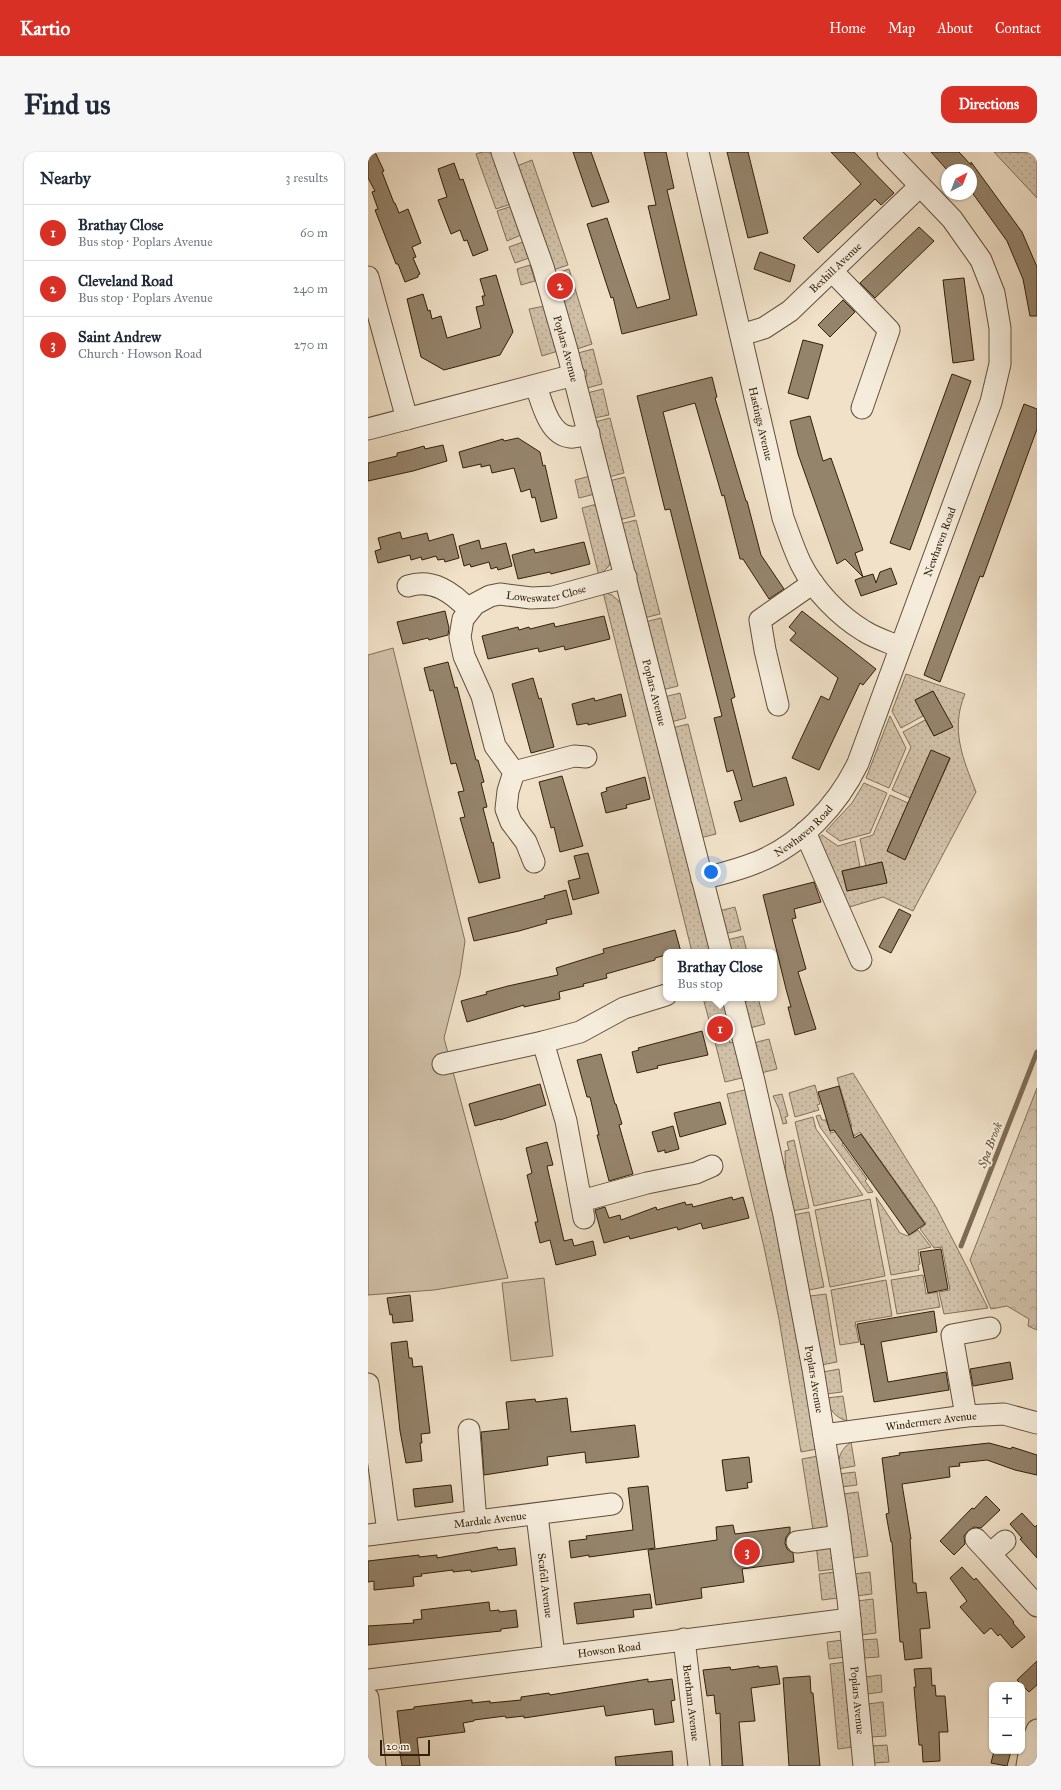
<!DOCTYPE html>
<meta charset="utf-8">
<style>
body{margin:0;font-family:"IM FELL Great Primer",serif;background:#f6f6f7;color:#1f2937}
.controls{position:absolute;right:12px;bottom:12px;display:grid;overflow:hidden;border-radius:8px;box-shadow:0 1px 3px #0004}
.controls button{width:36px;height:36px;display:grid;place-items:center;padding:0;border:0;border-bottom:1px solid #e0e1e3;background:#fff;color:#1f2937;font:20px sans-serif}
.compass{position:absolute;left:573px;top:12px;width:36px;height:36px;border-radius:50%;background:#fff;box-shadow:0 1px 3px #0004;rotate:42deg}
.scale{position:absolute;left:12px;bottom:10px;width:50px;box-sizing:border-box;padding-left:4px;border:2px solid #332009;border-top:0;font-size:11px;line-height:14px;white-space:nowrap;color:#332009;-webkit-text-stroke:3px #f5ecdb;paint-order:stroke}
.you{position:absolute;left:343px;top:720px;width:14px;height:14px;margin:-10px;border:3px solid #fff;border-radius:50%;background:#1a73e8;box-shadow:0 0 0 6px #1a73e833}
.badge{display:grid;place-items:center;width:26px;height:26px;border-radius:50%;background:#d93025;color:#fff;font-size:13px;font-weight:700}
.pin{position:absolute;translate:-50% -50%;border:2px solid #fff;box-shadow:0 1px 4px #0006}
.popup{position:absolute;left:295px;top:797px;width:114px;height:52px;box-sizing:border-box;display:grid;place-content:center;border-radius:8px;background:#fff;filter:drop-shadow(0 1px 3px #0005);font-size:13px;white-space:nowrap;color:#747a83}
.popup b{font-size:15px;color:#1f2937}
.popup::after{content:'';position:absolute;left:50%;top:100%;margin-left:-8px;border:8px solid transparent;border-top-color:#fff}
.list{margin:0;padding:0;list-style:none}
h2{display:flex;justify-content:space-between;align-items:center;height:52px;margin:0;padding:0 16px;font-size:17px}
h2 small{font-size:13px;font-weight:400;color:#747a83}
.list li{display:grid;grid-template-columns:26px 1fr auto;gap:12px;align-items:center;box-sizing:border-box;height:56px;padding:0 16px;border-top:1px solid #e0e1e3}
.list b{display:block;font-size:15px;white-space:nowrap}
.list p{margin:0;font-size:13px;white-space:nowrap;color:#747a83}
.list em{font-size:13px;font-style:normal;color:#747a83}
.map{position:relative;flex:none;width:669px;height:1614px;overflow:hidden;border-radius:12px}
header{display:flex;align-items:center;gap:24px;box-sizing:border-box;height:56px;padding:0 20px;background:#d93025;color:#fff}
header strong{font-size:19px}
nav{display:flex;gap:22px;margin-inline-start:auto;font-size:14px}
.intro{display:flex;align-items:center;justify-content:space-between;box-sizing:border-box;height:96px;padding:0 24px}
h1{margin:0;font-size:28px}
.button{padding:10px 18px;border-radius:12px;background:#d93025;color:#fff;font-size:14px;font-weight:700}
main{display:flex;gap:24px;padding:0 24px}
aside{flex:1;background:#fff;border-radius:12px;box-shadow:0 1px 3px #0004}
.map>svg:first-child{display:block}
</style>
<header>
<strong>Kartio</strong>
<nav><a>Home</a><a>Map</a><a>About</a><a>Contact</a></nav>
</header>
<div class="intro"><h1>Find us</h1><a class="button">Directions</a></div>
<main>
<aside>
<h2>Nearby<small>3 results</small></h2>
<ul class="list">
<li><span class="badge">1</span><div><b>Brathay Close</b><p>Bus stop · Poplars Avenue</p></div><em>60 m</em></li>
<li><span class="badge">2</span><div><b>Cleveland Road</b><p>Bus stop · Poplars Avenue</p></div><em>240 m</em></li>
<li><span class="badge">3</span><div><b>Saint Andrew</b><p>Church · Howson Road</p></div><em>270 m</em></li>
</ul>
</aside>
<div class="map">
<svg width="669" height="1614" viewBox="0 0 669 1614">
<defs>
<pattern id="grass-dots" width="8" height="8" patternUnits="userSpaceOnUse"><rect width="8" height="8" fill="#d0c0a8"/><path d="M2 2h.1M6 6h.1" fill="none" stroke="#b3a58f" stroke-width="1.8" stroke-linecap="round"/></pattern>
<pattern id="forest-crowns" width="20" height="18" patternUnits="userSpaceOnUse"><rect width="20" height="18" fill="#d0c0a8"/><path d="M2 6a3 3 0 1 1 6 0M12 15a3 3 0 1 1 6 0" fill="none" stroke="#b3a58f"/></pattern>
</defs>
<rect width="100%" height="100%" fill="#f0e1c8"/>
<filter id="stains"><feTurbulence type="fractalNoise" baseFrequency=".005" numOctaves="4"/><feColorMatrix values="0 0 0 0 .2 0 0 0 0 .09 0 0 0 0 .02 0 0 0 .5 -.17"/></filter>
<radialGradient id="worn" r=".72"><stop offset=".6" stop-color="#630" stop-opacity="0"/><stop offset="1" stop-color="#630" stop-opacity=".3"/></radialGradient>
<g fill="url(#grass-dots)" stroke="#827058">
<path d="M114,0H125L143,52L128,57L108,2Z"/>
<path d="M626,0L669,1V46Z"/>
<path d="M164,8L200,113L185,118L149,14Z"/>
<path d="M144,54L153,83L139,89L129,59Z"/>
<path d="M155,90L161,106L147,111L141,95Z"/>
<path d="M162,113L167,129L153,133L149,117Z"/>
<path d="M201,117L224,192L209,197L192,140L195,139L189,121Z"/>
<path d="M177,154L190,199L174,204L161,157Z"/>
<path d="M225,197L234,232L219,236L216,225L219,224L218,218L214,219L210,201Z"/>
<path d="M235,237L241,263L226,266L219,241Z"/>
<path d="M242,266L256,321L241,325L227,270Z"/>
<path d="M222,324L227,342L211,346L207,328Z"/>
<path d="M257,325L267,364L251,368L241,329Z"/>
<path d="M229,352L243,405L241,414L231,424L214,356Z"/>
<path d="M268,368L292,462L276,466L252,372Z"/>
<path d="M235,440L244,443L253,451L344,800H324Z"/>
<path d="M293,466L310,534L294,538L277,470Z"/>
<path d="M538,522L597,542C582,577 595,607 608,640L545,759L515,745L478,756L445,690L454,683L470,694L487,689L492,715L474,719L479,739L519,731L514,710L498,714L492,687L505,683L522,643L540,651L519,699L537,707L582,607L542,646L524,638L543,595L535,580L557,568L566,584L584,575L565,539L547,548L555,564L533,576L524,559Z"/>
<path d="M312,541L318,566L303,570L296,545Z"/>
<path d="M522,564L538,596L521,636L498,626Z"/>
<path d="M320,572L348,682L332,686L304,576Z"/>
<path d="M496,631L519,641L502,681L472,689L458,679L484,651Z"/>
<path d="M367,755L373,778L356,782L351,759Z"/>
<path d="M375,784L379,800H363L359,788Z"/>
<path d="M335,846H351L356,851L361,867L346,872L350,885L346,886Z"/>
<path d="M390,846L397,872L382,876L375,850Z"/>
<path d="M361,886L362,891L367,890L378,925L357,930L347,890Z"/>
<path d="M401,887L409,917L393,921L386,893L389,890Z"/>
<path d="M485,921L568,1055L620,1156L576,1162L571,1140L582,1138L574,1095L566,1096L552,1077L558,1072L492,980L486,984L479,975L484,974L469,926Z"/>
<path d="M447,933L452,952L449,953L451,958L427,965L421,941Z"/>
<path d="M381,937L413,1091L449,1297L433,1300L411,1167L396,1095L359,942Z"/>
<path d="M414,942L420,964L417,965L419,971L415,972L411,957L405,944Z"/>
<path d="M452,963L454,968H458L463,981L472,978L479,988L474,992L499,1027L497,1029L505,1040L500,1041L452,975L448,964Z"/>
<path d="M445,965L448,977L495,1043L446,1054L427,970Z"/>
<path d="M426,988L441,1056L424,1059L418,1034L417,999L421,998L419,990Z"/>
<path d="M508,1045L532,1081L540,1084L550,1078L563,1095L550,1098L552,1112L550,1113L551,1118L523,1123Z"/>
<path d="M502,1047L517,1124L462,1135L447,1058Z"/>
<path d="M441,1060L456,1135L441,1138L425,1063Z"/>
<path d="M555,1123L558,1142L569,1140L572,1155L529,1162L523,1128Z"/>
<path d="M518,1128L524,1164L487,1170L491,1190L472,1193L463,1138Z"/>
<path d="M458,1142L469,1210L453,1213L442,1144Z"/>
<path d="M471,1217L474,1240L458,1242L455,1220Z"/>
<path d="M475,1244L479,1269C468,1266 460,1257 459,1246Z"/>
<path d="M483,1290L487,1314L470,1317C470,1305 473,1297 483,1290Z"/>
<path d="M450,1304L461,1376L446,1384L434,1307Z"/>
<path d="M487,1320L489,1333L473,1335L471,1322Z"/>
<path d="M490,1340L500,1404L485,1406L476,1342Z"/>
<path d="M448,1392L464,1395L467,1417L451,1419Z"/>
<path d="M467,1420L470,1446L454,1448L451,1422Z"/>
<path d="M502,1420L504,1442L488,1444L486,1422Z"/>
<path d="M505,1447L508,1481L493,1483L489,1449Z"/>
<path d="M509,1487L511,1505L495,1506L493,1488Z"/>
<path d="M475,1488L477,1505L461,1507L459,1490Z"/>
<path d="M478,1510L485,1595L470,1597L462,1512Z"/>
<path d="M513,1523L514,1540L499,1542L497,1525Z"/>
<path d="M515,1550L518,1584L503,1585L500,1552Z"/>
<path d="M519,1593L521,1610L505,1611L503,1594Z"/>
</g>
<path fill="url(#forest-crowns)" stroke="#827058" d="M669,936V1178L660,1174L661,1167L639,1154L623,1157L602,1108Z"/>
<g fill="#d0c0a8" stroke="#827058">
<path d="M25,496L97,789L92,823L76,886L140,1126L66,1138L0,1143V503Z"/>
<path d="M176,1126L185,1204L143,1209L134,1131Z"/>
</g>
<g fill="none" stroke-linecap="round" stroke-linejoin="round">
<path stroke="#7e6c55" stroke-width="5" d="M593,1094L669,900"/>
</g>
<g fill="#95846c" stroke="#332009">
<path d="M0,0H7L16,19L14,20L26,51H27L31,61L40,57L53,91L44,95L48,105L45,106L52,122L50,123V125L37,130L30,112H28L7,58L10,57L4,40L7,39L0,26Z"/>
<path d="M205,0H223L241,50L224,55Z"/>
<path d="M276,0H298L306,36L299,38L329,163L254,182L245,145L243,146L219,72L239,66L269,156L302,147L280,54L288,53Z"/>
<path d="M359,0H380L400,81L380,86Z"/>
<path d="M463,0H486L526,41L513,53L507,47L450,101L435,86L493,32Z"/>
<path d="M563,0H591L603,13V10L654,80L669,115V164H662L655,127L639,89L603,39V18H579Z"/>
<path d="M86,11L92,28L95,27L120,98L105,104L99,88L96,89L92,78L83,82L70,48L79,45L70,17Z"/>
<path d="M551,75L566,89L507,146L492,131Z"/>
<path d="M392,100L427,113L422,130L386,117Z"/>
<path d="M128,123L145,180L132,203L76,218L53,205L39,147L55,142L60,159L62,158L64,167L73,164L79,186L113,176L108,155L116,153L114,144H117L112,127Z"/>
<path d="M596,126L606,208L585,211L575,128Z"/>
<path d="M475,148L487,160L462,185L450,173Z"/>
<path d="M435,188L455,193L440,247L420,241Z"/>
<path d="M584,222L603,229L542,398L522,391Z"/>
<path d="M344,225L349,245L347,246L378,349H379L393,403L416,437L401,447L375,407H372L356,343L354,344L327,251L295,260L367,545L363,547L385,635L418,625L426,653L372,670L366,650L374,648L365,618L359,620L346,566L354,564L302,357L297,358L269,244Z"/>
<path d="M656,252L669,257V277L615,425L612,424L572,530L556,523Z"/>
<path d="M442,264L455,309L463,306L495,398L487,401L495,425L505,422L508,431L512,420L523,416L529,432L493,444L487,428L495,425L477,407L469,412L430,302L422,269Z"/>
<path d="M150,286L172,300L175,314L177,313L189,366L173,370L167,345L164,346L162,337L153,340L146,316L124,321L122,313L113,315V312L95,316L91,300L135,287L136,289Z"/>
<path d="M75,293L79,309L45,319L0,329V311L29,304V301L42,298L56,294L57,297Z"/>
<path d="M32,380L34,387L59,381L61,389L85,382L91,406L77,410L76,407L70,408L68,404L54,408L53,405L43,408L42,403L10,411L7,399L13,397L10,386Z"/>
<path d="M111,388L113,397L138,391L144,414L130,418L129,415L123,417L121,410L103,415L102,412L96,414L91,394Z"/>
<path d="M216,390L222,412L183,422L182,420L150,427L144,403L166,397L167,401Z"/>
<path d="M77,459L81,476L80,483L61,488L60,486L35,492L29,470Z"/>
<path d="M434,459L508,517L495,533L492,531L451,618L424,606L453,544L461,548L470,526L422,488L428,481L421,475Z"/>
<path d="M236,464L242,487L197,498L196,494L171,500L170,496L120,507L114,484L150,475L151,478L161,475L162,477L186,471L187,475Z"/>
<path d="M80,510L87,536L89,535L108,608H110L116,630L113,631L119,655L115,656L124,691L125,690L132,726L111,731L92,666L97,665L90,640L96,639L88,611L83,612L65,538L62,539L56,516Z"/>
<path d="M165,526L171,547L173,546L186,595L163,601L144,532Z"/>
<path d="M565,539L585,575L566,584L547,548Z"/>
<path d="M253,542L258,564L220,573V571L209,573L204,552L226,546L227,549Z"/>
<path d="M563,598L582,606L537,708L519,699Z"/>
<path d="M194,624L215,694L192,700L186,675L183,676L171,630Z"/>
<path d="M277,625L282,647L258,653L259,656L238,661L233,641L239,639L238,636Z"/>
<path d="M220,701L231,741L205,748L200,729L212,726L206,704Z"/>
<path d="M514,710L519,731L479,739L474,719Z"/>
<path d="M446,730L453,750L426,757L428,766L424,767L438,817L430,820L448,877L427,883L420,855H423L418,837L395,743Z"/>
<path d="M198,738L204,762L178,768L179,771L151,779L106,789L100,766L177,746L176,744Z"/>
<path d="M531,757L543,763L523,801L511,795Z"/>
<path d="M307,778L313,800H298V803L287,806V808L238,822L239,826L215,832L216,834L191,840L192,847L156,855V853L99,870L93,849L119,842L118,840L140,834L190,823L188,816L236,801L235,797Z"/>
<path d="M334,879L340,903L289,914L290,916L269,921L264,900L271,898L270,896Z"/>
<path d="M233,902L247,952H248L254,972L251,973L265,1022L241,1029L229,983H231L222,945H219L209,908Z"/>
<path d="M172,932L178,953L132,968V967L107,974L101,952Z"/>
<path d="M471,934L486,986L493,982L557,1072L541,1083L466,978L462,979L450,940Z"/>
<path d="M352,950L358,972L312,985L306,961Z"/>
<path d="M305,974L311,997L297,1001V998L290,1000L284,980Z"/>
<path d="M179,990L185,1013L179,1014L196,1089L204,1087L206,1094L225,1089L228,1103L188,1113L182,1088L172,1091L167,1070H170L159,1023L164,1021L158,996Z"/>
<path d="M364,1045L365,1048L375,1045L381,1066L335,1077L333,1071L310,1078L309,1075L262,1087L261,1084L236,1091L227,1058L237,1055L241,1066L252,1063L253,1068L288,1055L289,1058L317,1050L318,1053L324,1052L325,1055Z"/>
<path d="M573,1097L580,1137L560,1141L552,1100Z"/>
<path d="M42,1143L45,1169L25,1171L24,1162L22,1163L19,1146Z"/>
<path d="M566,1159L569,1180L513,1190L520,1230L578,1220L581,1238L506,1250L496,1192L493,1193L489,1172Z"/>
<path d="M39,1189L41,1206H44L45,1215L54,1214L62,1281L53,1282L54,1291H52L54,1309L38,1311L32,1279L23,1191Z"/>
<path d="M642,1210L645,1227L605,1234L602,1217Z"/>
<path d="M199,1246L203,1280L267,1273L271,1305L218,1311L217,1300L179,1305L180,1313L116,1323L113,1280L141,1277L138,1250L167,1247L168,1250Z"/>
<path d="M621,1291L643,1297L644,1295L669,1303V1323L647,1318L619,1308L591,1311L592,1314L581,1315L582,1325L534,1332L543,1387H542L545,1431H548L549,1441L558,1440L562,1476L552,1477L554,1506L537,1508L535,1490H532L524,1390H523L518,1362L521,1361L514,1306L532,1303L531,1301Z"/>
<path d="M381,1305L384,1330L379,1331L380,1336L358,1339L354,1308Z"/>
<path d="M83,1333L85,1350L47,1355L45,1337Z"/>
<path d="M280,1334L287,1396L221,1405V1403L203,1406L201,1389L219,1387L218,1384L265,1378L260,1336Z"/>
<path d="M618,1344L632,1358L613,1376L606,1375L600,1379L596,1384L597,1392L586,1403L572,1389L604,1356L606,1357Z"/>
<path d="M654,1361L667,1375L669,1373V1406L652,1387L654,1386L642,1372Z"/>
<path d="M365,1373L367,1382L422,1375V1380L418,1385L417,1391L419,1397L425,1401L426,1410L374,1417L376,1430L333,1436L334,1446L288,1453L280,1398L349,1388L348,1375Z"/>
<path d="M129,1395L130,1398L147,1396L149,1413L103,1420V1418L85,1420V1418L53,1422L54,1424L45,1425L46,1434L6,1438V1429L0,1430V1409L51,1403V1405L69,1403V1406Z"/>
<path d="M594,1415L606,1428L608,1426L646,1470L645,1471L657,1485L644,1496L632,1482L630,1484L623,1476L616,1482L592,1455L599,1449L582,1426Z"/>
<path d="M282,1442L284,1456L265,1458L266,1465L209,1472L206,1451Z"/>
<path d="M121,1450L122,1459L131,1458V1460L148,1458L150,1475L133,1477V1479L0,1493V1474L46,1471L45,1468L54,1467L53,1458Z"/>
<path d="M669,1509V1533L661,1540L649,1528Z"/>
<path d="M391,1514V1516L409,1514L412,1532L383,1536L387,1569L371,1570L375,1614H354L352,1561L348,1562L346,1543L339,1544L335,1518L362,1515L363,1518Z"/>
<path d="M563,1516L564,1534L567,1533L568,1544H577L580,1580H571L572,1609L555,1610L554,1593H551L546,1535H548L546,1517Z"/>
<path d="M442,1524L443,1541H445L452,1614H421L415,1526Z"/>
<path d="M280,1527V1530L304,1527L307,1548L303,1549L306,1570L287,1573L285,1557L238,1564L236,1554L156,1566V1564L138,1566L137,1564L106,1568V1569L95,1571L97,1580L49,1586L52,1614H34L31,1594H33L29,1559L46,1557V1555L104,1548V1551L122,1549V1551L153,1548V1545L181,1541L182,1543Z"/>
<path d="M304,1599L305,1614H248L247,1605Z"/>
<path d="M626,1599H643L639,1614L623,1611Z"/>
</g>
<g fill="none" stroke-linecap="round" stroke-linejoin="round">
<g stroke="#625039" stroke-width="23">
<g id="minor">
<path id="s1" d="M134,0L175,115L200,202L353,800"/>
<path id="s2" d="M330,0L415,366C421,382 426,398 433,412C446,438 471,464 496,479C507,486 520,490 532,495"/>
<path d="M464,119L521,178L494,256"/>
<path d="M0,125L39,267"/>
<path id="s3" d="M373,183L396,176L422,159L552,34"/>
<path d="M168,234C174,251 181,283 202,285C208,286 215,283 221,281"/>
<path d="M0,277L206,223"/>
<path d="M40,434C65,426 85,441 101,458"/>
<path d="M410,553L397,498L392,468L445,431"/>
<path d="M146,620L206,604L218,605"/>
<path d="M437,680L493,808"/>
<path id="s4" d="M166,710L158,690L143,670L138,657L140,639L146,620L127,594L114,544L96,504L92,485L95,467L107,452L122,444L132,442L163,446L185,445L258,425"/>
<path id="s5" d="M334,727C352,722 370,718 387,711C432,694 470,653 490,611L623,250L632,212V176L626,141L613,108L584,67L520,0"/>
<path id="s6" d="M365,846L386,929L416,1063L445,1217L469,1364L480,1447L496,1614"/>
<path d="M175,890L198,969L216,1066"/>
<path d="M75,912L175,890L212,880L256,856L298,843"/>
<path d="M213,1049L279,1031L328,1021L344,1014"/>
<path d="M0,1232L20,1380"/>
<path d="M598,1264L584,1183L622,1176"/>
<path d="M101,1278L108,1370"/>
<path id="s7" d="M456,1283L598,1264L636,1262L669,1271"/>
<path id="s8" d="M169,1363L186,1504"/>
<path id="s9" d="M0,1383L244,1352"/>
<path d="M608,1387L622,1402L637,1389"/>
<path d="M429,1390L472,1384"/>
<path d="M622,1402L669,1454"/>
<path id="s10" d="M316,1487L331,1614"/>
<path id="s11" d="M0,1528L482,1467"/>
<path d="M0,1546L7,1614"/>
<path d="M659,1614L662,1596L669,1578"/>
</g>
</g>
<use href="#minor" stroke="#f5ecdb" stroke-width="21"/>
</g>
<g text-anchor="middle" stroke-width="3.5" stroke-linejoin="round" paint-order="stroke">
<g font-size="11" fill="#332009" stroke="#f5ecdb">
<text dy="4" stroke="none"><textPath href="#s3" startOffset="118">Bexhill Avenue</textPath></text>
<text dy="4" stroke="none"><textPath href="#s1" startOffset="207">Poplars Avenue</textPath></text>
<text dy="4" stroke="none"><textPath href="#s2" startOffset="279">Hastings Avenue</textPath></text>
<text dy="4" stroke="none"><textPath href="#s5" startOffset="438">Newhaven Road</textPath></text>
<text dy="4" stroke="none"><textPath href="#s4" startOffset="357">Loweswater Close</textPath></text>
<text dy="4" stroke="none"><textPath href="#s1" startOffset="562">Poplars Avenue</textPath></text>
<text dy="4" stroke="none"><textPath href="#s5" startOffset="114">Newhaven Road</textPath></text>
<text dy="4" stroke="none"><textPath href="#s6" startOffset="390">Poplars Avenue</textPath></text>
<text dy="4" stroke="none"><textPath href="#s7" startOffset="108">Windermere Avenue</textPath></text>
<text dy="4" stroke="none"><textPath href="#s9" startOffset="123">Mardale Avenue</textPath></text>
<text dy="4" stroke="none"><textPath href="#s8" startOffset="71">Scafell Avenue</textPath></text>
<text dy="4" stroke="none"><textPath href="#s11" startOffset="243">Howson Road</textPath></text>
<text dy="4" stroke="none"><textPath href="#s6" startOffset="714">Poplars Avenue</textPath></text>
<text dy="4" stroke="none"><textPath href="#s10" startOffset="64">Bentham Avenue</textPath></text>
</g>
<g font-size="12" font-style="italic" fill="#5f4c35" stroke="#f5ecdb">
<text transform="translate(622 993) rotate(-69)" y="4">Spa Brook</text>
</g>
</g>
<rect width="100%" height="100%" filter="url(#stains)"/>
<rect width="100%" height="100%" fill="url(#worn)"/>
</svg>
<div class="controls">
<button>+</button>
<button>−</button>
</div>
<svg class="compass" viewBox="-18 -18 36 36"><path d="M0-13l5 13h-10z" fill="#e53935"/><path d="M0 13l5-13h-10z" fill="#747a83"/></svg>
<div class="scale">20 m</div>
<div class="you"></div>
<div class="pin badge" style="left:352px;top:877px">1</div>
<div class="popup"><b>Brathay Close</b>Bus stop</div>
<div class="pin badge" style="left:192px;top:134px">2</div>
<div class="pin badge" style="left:379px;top:1400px">3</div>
</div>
</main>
